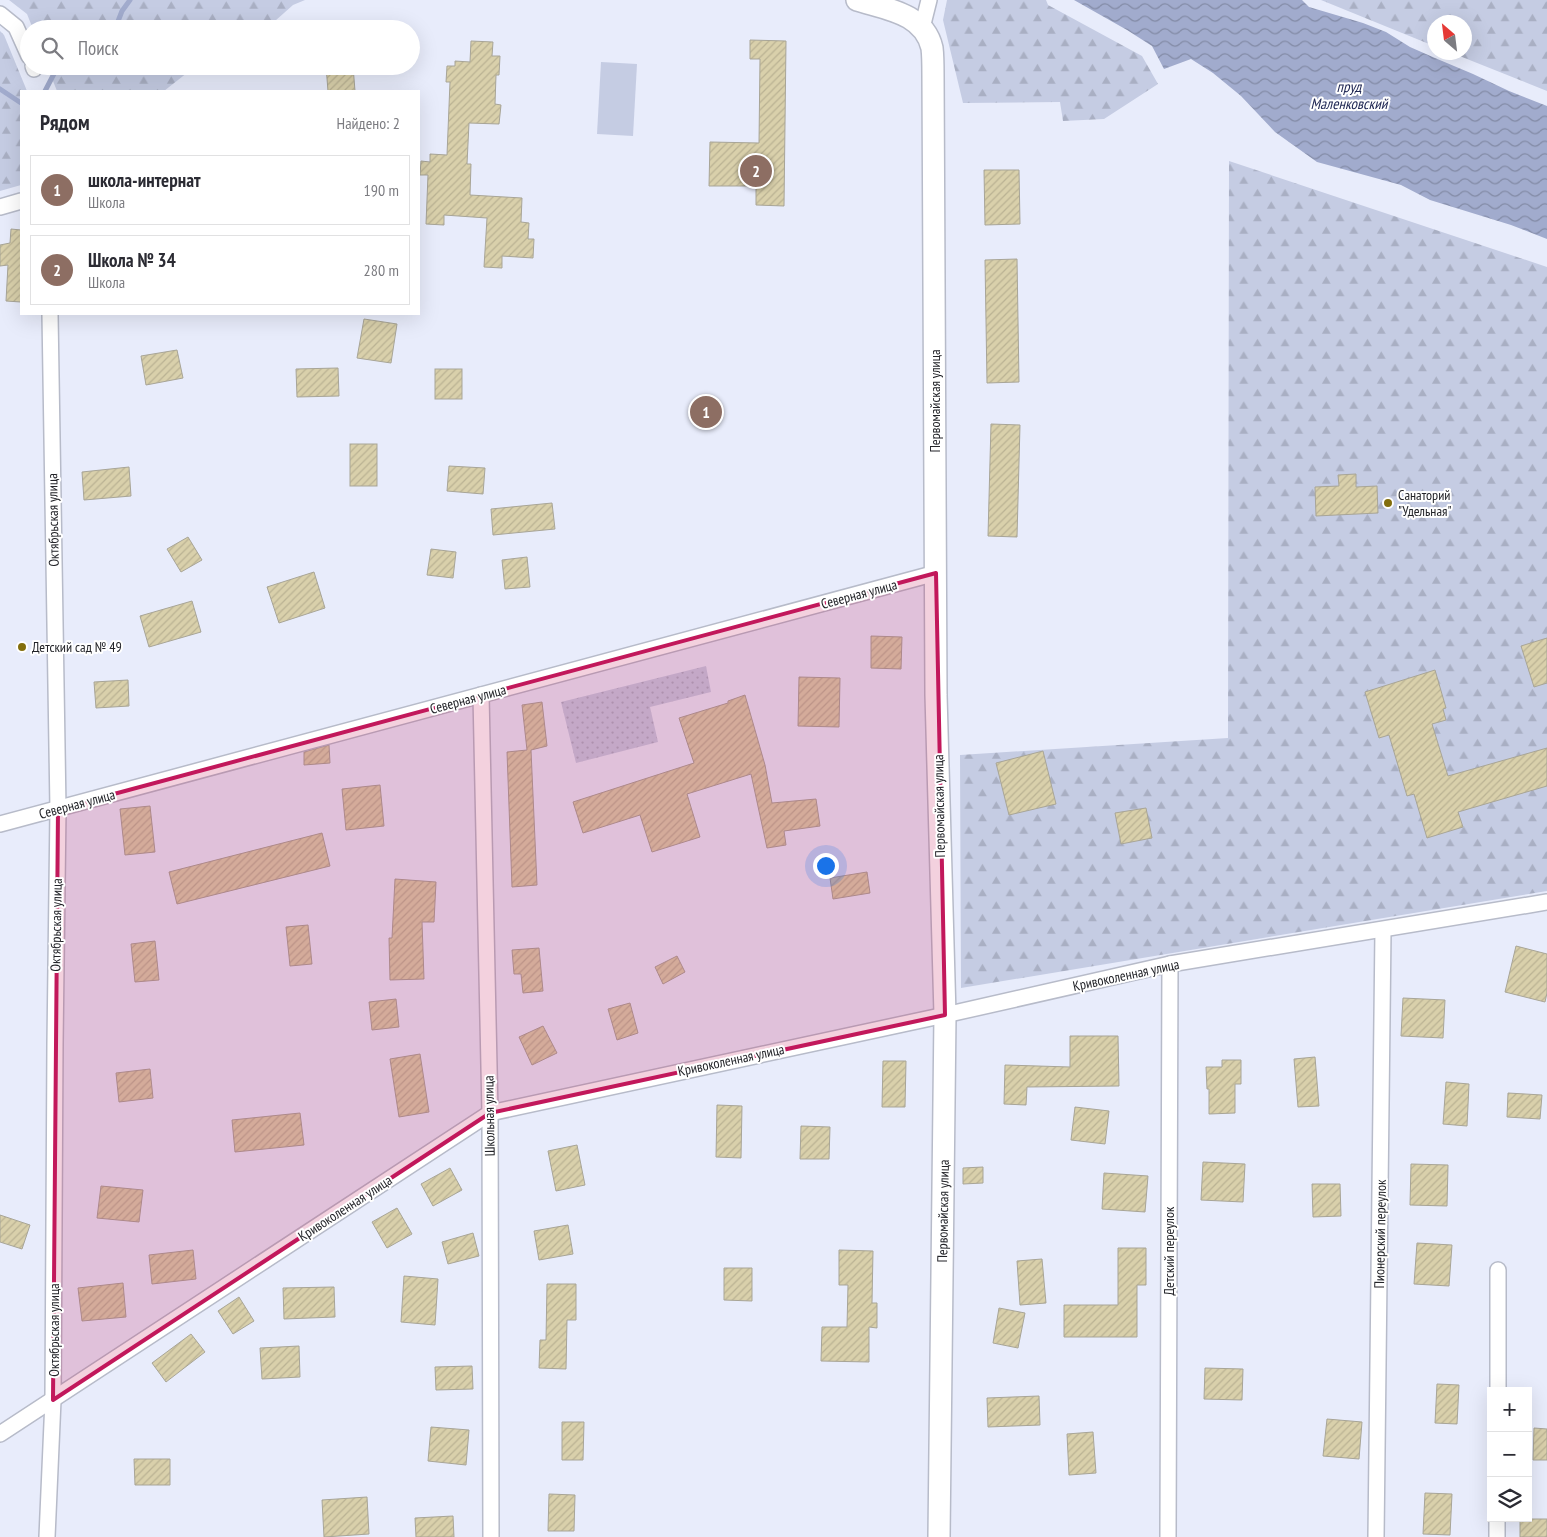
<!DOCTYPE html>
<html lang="ru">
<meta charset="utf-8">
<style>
body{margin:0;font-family:"PT Sans Narrow",sans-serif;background:#f2f2f3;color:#2b2b33}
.controls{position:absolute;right:15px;bottom:15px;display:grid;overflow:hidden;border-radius:0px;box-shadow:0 5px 20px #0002}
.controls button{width:45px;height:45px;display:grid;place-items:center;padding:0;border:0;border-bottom:1px solid #e1e1e2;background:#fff;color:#2b2b33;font:25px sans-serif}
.compass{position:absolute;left:1427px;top:15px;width:45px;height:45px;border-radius:50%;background:#fff;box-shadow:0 5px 20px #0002;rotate:332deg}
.you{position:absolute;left:825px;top:865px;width:18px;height:18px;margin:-12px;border:4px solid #fff;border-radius:50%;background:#1a73e8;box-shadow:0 0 0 8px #1a73e833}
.badge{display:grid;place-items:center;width:32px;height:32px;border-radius:50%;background:#1a73e8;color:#fff;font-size:16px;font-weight:700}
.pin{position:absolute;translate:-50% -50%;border:2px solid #fff;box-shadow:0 1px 5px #0006}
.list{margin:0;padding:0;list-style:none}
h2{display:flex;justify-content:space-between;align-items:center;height:65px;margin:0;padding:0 20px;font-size:21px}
h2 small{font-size:16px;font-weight:400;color:#7c7c81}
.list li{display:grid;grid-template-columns:32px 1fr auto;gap:15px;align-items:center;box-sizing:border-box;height:70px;margin:0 10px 10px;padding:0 10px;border:1px solid #e1e1e2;border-radius:0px}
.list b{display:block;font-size:19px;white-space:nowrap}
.list p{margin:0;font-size:16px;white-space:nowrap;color:#7c7c81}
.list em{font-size:16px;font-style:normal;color:#7c7c81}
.icon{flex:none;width:28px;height:28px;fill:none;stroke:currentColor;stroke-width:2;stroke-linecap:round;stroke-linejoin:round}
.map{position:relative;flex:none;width:1547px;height:1537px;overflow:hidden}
.search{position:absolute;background:#fff;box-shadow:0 5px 20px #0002;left:20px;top:20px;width:400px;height:55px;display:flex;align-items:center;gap:12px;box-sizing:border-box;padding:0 18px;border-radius:28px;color:#7c7c81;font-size:19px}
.panel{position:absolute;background:#fff;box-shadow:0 5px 20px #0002;left:20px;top:90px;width:400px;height:225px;border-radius:0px}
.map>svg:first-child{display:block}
</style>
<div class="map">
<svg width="1547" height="1537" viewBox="0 0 1547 1537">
<defs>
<pattern id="forest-firs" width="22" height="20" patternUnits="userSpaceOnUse" patternTransform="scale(1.25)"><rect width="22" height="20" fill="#c5cce3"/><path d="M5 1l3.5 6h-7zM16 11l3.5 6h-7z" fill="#a9afc3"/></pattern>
<pattern id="park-dots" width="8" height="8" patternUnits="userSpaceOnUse" patternTransform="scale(1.25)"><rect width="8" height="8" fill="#c5cce3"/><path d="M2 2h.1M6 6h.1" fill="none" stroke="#a9afc3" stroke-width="1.8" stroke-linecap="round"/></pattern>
<pattern id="water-waves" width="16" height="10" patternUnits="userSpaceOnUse" patternTransform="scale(1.25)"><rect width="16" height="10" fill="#a1abcd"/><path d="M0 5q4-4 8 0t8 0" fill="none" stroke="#838ba6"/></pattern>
<pattern id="building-hatch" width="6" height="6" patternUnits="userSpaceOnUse" patternTransform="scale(1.25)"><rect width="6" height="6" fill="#d9d0ab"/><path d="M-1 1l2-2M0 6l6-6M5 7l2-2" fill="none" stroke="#bab293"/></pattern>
</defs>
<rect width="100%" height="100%" fill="#e8ecfb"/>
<path fill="#c5cce3" d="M601,62L637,64L633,136L597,134Z"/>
<g fill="url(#forest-firs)">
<path d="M9,0H305L293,5L266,29H33L27,14Z"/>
<path d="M947,0H1046L1048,5L1142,56L1158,84L1104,119L1063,121L1060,102L963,103L943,20Z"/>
<path d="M1321,0H1547V91L1452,53L1464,52V22H1434V46Z"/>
<path d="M0,31L4,35L27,91H21V185L0,191Z"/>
<path d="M47,66H198L192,69L164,91H57Z"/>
<path d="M1229,161L1547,267V891L961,988L960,755L1228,738Z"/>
</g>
<path fill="url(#park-dots)" d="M706,666L711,692L650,707L658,742L576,763L561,702Z"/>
<path fill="url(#water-waves)" d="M1074,0H1302L1309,7L1363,23L1386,32L1410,47L1435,58L1473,74L1509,91L1547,106V239L1511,225L1430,200L1401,185L1317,162L1275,132L1241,96L1213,73L1191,59L1164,69L1152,46L1127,30Z"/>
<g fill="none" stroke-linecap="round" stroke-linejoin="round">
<g stroke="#a1abcd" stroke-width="5">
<path d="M115,29L122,11L130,0"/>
<path d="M0,89L21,103"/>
<path d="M45,91L57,68L88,66"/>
</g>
</g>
<g fill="url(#building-hatch)" stroke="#a8a597">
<path d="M750,40L786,41L784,206L756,205V186H709L710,142L759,143L760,59H750Z"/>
<path d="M471,41L493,42L492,56H500L499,75H496L495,104L501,105L499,124L469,123L467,164H471L470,195L522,198L521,222L529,223L528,239H534L533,258L502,256V268L484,267L487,218L444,215V225L426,224L428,175H420L421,161L430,162V154L447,155L450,82H446L447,66H455V61L470,62Z"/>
<path d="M326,66H353L355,91H328Z"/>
<path d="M984,170H1019L1020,224L985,225Z"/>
<path d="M11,229L21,230V302L6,301L8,265L0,266V245L10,243Z"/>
<path d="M1017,259L1019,382L987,383L985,260Z"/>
<path d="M364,319L397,324L391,363L357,358Z"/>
<path d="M177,350L183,378L146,385L141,356Z"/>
<path d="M338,368L339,396L297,397L296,369Z"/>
<rect x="435" y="369" width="27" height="30"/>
<path d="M991,424L1020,425L1017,537L988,536Z"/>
<rect x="350" y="444" width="27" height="42"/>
<path d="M449,466L485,468L483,494L447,491Z"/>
<path d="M129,467L131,496L84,500L82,472Z"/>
<path d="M1356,474V487L1377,486L1378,513L1316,516L1315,487L1339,486L1338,475Z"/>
<path d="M552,503L555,529L493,535L491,509Z"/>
<path d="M188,537L202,560L181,572L167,549Z"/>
<path d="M431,549L456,552L453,578L427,575Z"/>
<path d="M527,557L530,587L505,589L502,560Z"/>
<path d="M314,572L325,608L279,623L267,587Z"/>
<path d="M192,601L201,632L149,647L140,616Z"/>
<path d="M871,636L902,637L901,669L871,668Z"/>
<path d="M1547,638V683L1534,687L1521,646Z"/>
<path d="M1435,670L1446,708L1443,709L1446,720L1432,724L1448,776L1547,748V786L1458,812L1463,827L1427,838L1414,794L1407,796L1389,735L1379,738L1365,692Z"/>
<path d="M799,677L840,678L839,727L798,726Z"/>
<path d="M128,680L129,706L96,708L94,682Z"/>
<path d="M745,695L765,765L772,803L816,799L820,826L784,831L786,845L767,848L751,774L687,794L700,837L652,852L640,815L583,833L573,802L694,763L679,718L728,703V701Z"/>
<path d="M542,702L547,746L531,750L537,885L512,887L507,752L527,750L522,705Z"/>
<path d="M329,745L330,763L304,765V752Z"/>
<path d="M1043,751L1056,804L1009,815L996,763Z"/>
<path d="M380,785L384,826L346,830L342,789Z"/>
<path d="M150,806L155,852L125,855L120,809Z"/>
<path d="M1146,808L1152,838L1121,844L1115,813Z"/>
<path d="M322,833L330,866L177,904L169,872Z"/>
<path d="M867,872L870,893L833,899L830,878Z"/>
<path d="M395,879L436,882L434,922H422L424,979L390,980L389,938H392Z"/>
<path d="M308,925L312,964L290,966L286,927Z"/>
<path d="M155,941L159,980L135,982L131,944Z"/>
<path d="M1516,946L1547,954V993L1545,1002L1505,992Z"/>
<path d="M539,948L543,991L523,993L521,974H514L512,950Z"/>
<path d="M677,956L685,972L663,984L655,967Z"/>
<path d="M1403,998L1445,1000L1443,1038L1401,1036Z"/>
<path d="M396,999L399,1027L372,1030L369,1002Z"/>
<path d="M630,1003L638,1033L617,1040L608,1009Z"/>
<path d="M543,1026L557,1053L532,1065L519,1037Z"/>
<path d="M1070,1036H1118L1119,1086L1027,1087L1026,1105L1004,1104L1005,1065L1070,1067Z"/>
<path d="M420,1054L429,1112L399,1117L390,1059Z"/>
<path d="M1315,1057L1319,1106L1298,1107L1294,1059Z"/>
<path d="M1222,1060H1241V1084H1235V1113L1209,1114V1089H1207L1206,1067H1222Z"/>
<path d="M883,1061H906L905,1107H882Z"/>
<path d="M150,1069L153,1098L119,1102L116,1073Z"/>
<path d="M1446,1082L1469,1084L1467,1126L1443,1124Z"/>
<path d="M1508,1093L1542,1095L1540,1119L1507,1117Z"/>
<path d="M717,1105L742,1106L741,1158L716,1157Z"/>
<path d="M1075,1107L1109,1111L1105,1144L1071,1140Z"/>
<path d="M300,1113L304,1145L235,1152L232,1120Z"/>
<path d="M801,1126L830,1127L829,1159H800Z"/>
<path d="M577,1145L585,1185L556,1191L548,1151Z"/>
<path d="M1203,1162L1245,1164L1243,1202L1201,1200Z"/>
<path d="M1411,1164L1448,1165L1447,1206L1410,1205Z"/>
<path d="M983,1167V1183L963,1184V1168Z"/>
<path d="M450,1168L462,1190L433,1206L421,1184Z"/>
<path d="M1104,1173L1148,1176L1145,1212L1102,1209Z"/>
<path d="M1312,1184H1340L1341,1216L1313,1217Z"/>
<path d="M101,1186L143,1190L139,1222L97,1218Z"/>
<path d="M397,1208L412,1234L387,1248L372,1222Z"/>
<path d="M0,1215L30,1225L22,1249L0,1242Z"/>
<path d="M568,1225L573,1254L539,1260L534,1231Z"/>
<path d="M473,1233L479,1256L448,1264L442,1242Z"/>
<path d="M1417,1243L1452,1245L1449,1286L1414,1284Z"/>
<path d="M1118,1248H1146V1285H1137V1337H1064V1305H1118Z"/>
<path d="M193,1250L196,1279L152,1284L149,1255Z"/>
<path d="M839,1250L873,1251L872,1303H877V1328L869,1327V1362L821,1361L822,1327H847L848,1285H839Z"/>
<path d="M1042,1259L1046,1303L1020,1305L1017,1261Z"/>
<path d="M724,1268H752V1301L724,1300Z"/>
<path d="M404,1276L438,1279L435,1325L401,1322Z"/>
<path d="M123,1283L126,1317L82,1321L78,1288Z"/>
<path d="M547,1284H576V1320H567L566,1369L539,1368L540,1340H546Z"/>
<path d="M334,1287L335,1317L284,1319L283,1288Z"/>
<path d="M239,1297L254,1321L233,1334L218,1311Z"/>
<path d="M999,1308L1025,1313L1018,1348L993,1343Z"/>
<path d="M191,1334L205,1352L166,1382L152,1363Z"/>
<path d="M299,1346L300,1377L262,1379L260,1348Z"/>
<path d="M472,1366L473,1389L436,1390L435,1367Z"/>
<path d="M1205,1368L1243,1369L1242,1400L1204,1399Z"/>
<path d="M1437,1384L1459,1385L1457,1424L1435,1423Z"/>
<path d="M1039,1396L1040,1425L988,1427L987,1398Z"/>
<path d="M1327,1419L1362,1422L1359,1459L1323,1456Z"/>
<path d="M562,1422H584L583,1460H562Z"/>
<path d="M431,1427L469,1430L466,1465L428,1461Z"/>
<path d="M1534,1428L1547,1429V1460H1533Z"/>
<path d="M1093,1432L1096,1473L1069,1475L1067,1434Z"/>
<path d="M134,1459H170V1485H135Z"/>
<path d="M1425,1493L1452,1494L1450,1535L1423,1534Z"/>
<path d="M549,1494L575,1495L574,1531H548Z"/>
<path d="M367,1497L369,1534L324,1537L322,1500Z"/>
<path d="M453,1516L454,1537H416L415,1518Z"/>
<rect x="1520" y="1519" width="27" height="18"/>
</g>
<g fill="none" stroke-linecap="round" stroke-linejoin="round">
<g stroke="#b7bbc9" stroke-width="18">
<g id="minor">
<path d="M0,14L16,27L29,56"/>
<path d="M922,28L929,0"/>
<path d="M33,66L34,69"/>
<path d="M0,207L21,201"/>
<path d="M481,695L490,1113L491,1537"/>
<path d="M0,824L936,573"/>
<path d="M1498,1391V1270"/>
<path d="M0,1434L490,1113L945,1015L1170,964L1547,902"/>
<path d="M47,1537L53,1400L55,1044L58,809L50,314"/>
<path d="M1168,1537L1170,964"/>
<path d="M1376,1537L1383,930"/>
<path d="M1497,1537V1518"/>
</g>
</g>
<g stroke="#b7bbc9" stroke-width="24">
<path id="secondary" d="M857,0C886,9 924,13 932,48C933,56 933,66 933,75L936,695L945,1015L939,1537"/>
</g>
<use href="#minor" stroke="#fff" stroke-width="15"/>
<use href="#secondary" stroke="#fff" stroke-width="21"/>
</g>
<path fill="#c2185b" fill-opacity="0.2" stroke="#c2185b" stroke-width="4" stroke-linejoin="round" d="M936,573L945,1015L490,1113L53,1400L58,809Z"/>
<g fill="#836e0c" stroke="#fff" stroke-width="2">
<circle cx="1388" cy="503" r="5"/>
<circle cx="22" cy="647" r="5"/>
</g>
<g text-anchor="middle" stroke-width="4" stroke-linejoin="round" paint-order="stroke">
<g font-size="14" fill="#222328" stroke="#fff">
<text transform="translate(935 401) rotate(-90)" y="5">Первомайская улица</text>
<text transform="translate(53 520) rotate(-91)" y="5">Октябрьская улица</text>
<text transform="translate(859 594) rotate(-15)" y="5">Северная улица</text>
<text transform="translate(468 699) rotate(-15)" y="5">Северная улица</text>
<text transform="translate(77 804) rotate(-15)" y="5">Северная улица</text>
<text transform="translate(939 806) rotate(-91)" y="5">Первомайская улица</text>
<text transform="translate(56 925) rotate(-89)" y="5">Октябрьская улица</text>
<text transform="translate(1126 975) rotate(-12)" y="5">Кривоколенная улица</text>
<text transform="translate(731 1060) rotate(-12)" y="5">Кривоколенная улица</text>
<text transform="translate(489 1116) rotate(-91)" y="5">Школьная улица</text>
<text transform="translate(345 1208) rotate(-33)" y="5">Кривоколенная улица</text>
<text transform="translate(943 1211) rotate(-89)" y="5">Первомайская улица</text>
<text transform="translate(1380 1234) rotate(-89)" y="5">Пионерский переулок</text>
<text transform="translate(1169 1251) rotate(-90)" y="5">Детский переулок</text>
<text transform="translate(54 1330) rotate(-90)" y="5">Октябрьская улица</text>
</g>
<g font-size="14" fill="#222328" stroke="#fff" text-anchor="start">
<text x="1398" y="500">Санаторий<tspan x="1398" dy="16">"Удельная"</tspan></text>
<text x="32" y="652">Детский сад № 49</text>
</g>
<g font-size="15" font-style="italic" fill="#202854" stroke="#fff">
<text x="1349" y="92">пруд<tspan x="1349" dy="17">Маленковский</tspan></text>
</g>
</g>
</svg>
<div class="controls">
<button>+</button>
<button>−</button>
<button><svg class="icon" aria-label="layers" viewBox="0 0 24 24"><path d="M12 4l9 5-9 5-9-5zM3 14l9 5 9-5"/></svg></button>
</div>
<svg class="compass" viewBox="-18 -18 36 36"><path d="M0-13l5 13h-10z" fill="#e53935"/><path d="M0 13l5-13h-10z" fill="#7c7c81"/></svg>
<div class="you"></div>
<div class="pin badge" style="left:706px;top:412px;background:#8d6e63">1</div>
<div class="pin badge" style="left:756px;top:171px;background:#8d6e63">2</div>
<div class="search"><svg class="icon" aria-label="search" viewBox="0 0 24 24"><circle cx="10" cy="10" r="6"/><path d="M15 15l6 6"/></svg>Поиск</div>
<section class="panel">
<h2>Рядом<small>Найдено: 2</small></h2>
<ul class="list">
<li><span class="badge" style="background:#8d6e63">1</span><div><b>школа-интернат</b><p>Школа</p></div><em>190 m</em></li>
<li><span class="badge" style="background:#8d6e63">2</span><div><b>Школа № 34</b><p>Школа</p></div><em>280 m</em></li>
</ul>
</section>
</div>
